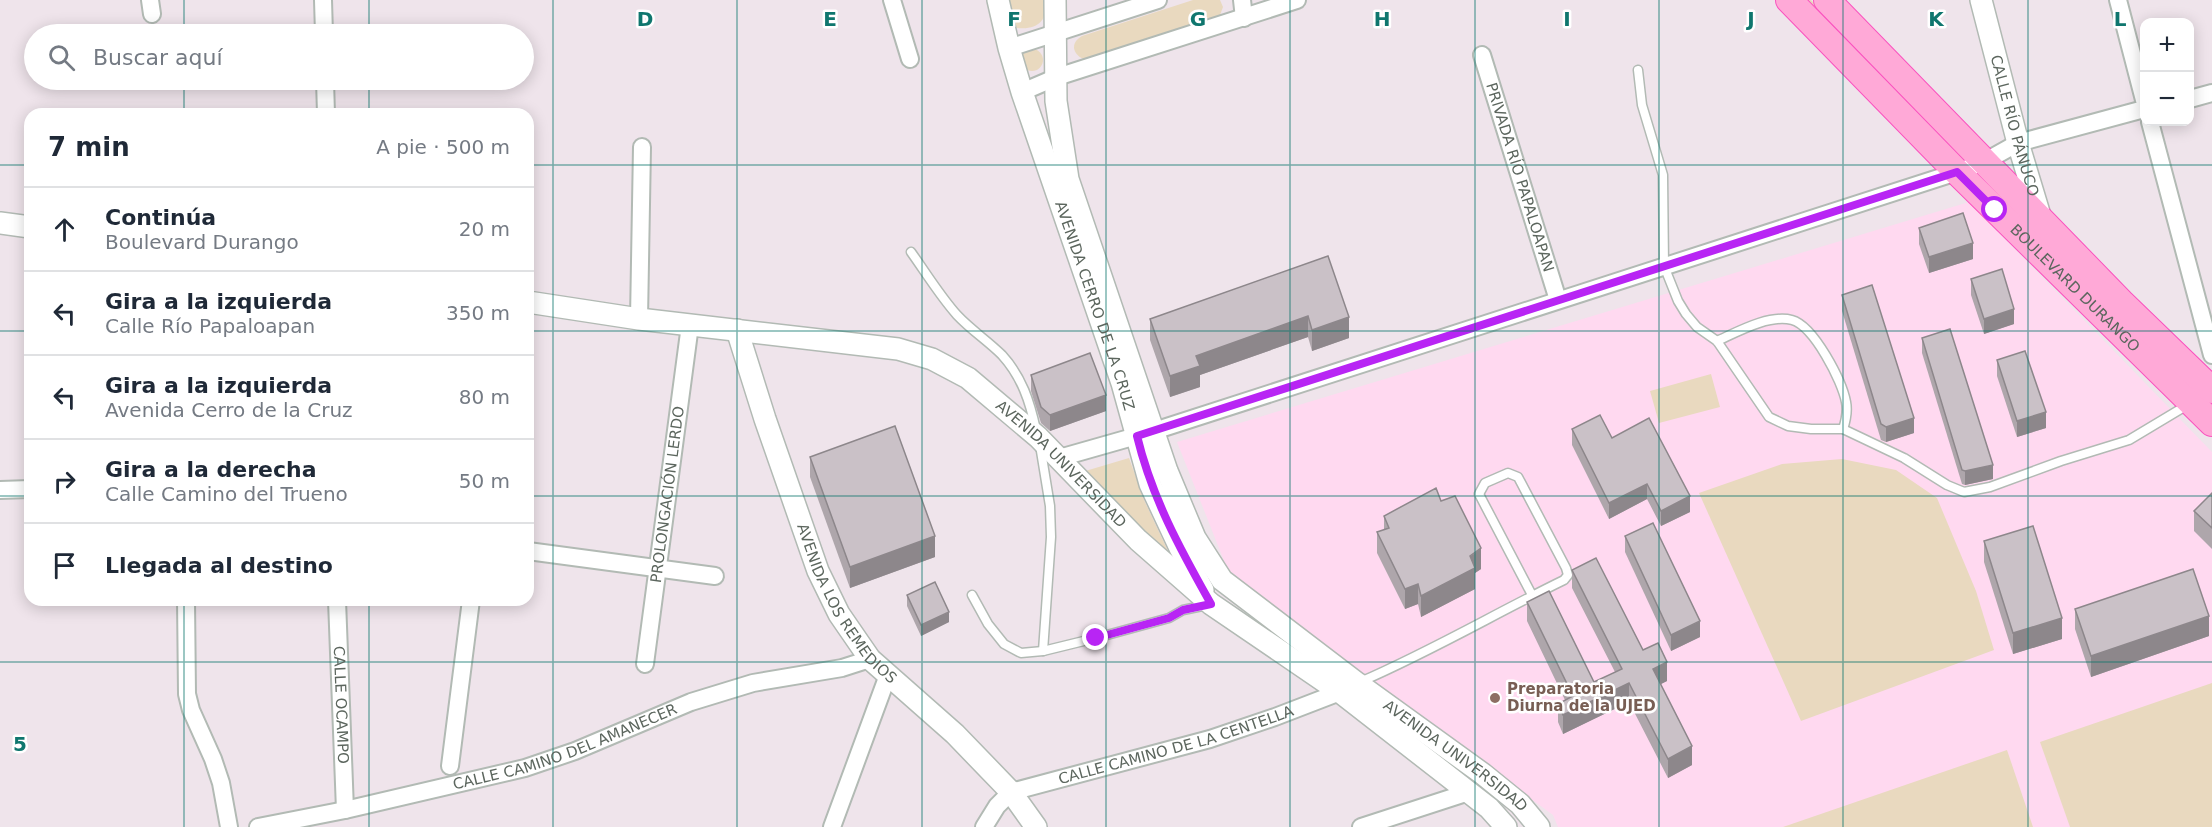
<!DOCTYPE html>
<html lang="es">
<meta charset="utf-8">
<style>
body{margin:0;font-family:"DejaVu Sans",sans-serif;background:#f6f6f7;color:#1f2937}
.controls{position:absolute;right:18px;top:18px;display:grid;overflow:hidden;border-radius:12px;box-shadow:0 3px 15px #0003}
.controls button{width:54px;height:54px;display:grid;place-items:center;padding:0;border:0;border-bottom:2px solid #e0e1e3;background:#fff;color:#1f2937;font:30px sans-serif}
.stop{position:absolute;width:18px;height:18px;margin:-14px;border:4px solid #b825f4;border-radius:50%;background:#fff}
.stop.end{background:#b825f4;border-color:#fff;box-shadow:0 2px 6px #0008}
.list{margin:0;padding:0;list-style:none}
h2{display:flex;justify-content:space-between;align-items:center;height:78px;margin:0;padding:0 24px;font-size:26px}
h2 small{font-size:20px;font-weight:400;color:#747a83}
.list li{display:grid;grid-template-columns:39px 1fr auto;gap:18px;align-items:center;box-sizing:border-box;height:84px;padding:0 24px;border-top:2px solid #e0e1e3}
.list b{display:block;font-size:22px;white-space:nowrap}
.list p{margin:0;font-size:20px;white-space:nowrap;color:#747a83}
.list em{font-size:20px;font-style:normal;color:#747a83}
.icon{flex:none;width:33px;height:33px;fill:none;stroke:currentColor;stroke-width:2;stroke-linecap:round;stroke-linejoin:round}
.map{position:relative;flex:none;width:2212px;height:827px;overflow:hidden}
.search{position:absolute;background:#fff;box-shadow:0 3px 15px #0003;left:24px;top:24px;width:510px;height:66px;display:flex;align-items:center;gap:15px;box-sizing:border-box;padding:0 21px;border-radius:33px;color:#747a83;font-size:22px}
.panel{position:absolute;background:#fff;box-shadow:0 3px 15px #0003;left:24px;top:108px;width:510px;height:498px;border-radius:18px}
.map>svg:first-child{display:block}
</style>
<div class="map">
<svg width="2212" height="827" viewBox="0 0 2212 827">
<rect width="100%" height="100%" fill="#efe4eb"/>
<path fill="#ffd9f0" d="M1969,202L2212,452V827H1558L1553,815L1232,581L1177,442Z"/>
<g fill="#e9d9bf">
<path d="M1007,0H1047C1047,21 1038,30 1017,28L1011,19Z"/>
<path d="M1193,0H1220L1223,7L1220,15L1086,60C1073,56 1069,43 1082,36Z"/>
<path d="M1806,0H1811L1950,140H1947Z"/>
<circle cx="1032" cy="60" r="11"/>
<path d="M1711,374L1720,407L1659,423L1650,391Z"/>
<path d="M1129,458L1145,502L1168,551L1165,553L1082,472Z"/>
<path d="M1842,459L1896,470L1937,498L1976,591L1994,650L1801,721L1699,493L1782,464Z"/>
<path d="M2212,683V827H2070L2040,742Z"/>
<path d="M2007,750L2033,827H1783Z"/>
</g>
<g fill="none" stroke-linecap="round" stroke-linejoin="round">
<g stroke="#b2bab4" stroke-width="11">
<g id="service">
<path d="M1638,70L1642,105L1663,175L1664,266L1678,301L1686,314L1697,327L1717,341L1769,417L1788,426L1811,429H1843L1904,458L1947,485L1964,492L1990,487L2061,461L2129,440L2189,404"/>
<path d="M911,252C926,273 940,296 957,315C971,330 988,341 1002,355C1022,377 1030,402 1036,430"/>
<path d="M1717,341C1737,332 1769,314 1792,320C1814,326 1842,381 1846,402C1848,412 1846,420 1843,429"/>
<path d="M1040,445L1050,506L1051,537L1043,651"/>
<path d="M972,595L988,624L1004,644L1021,653L1043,651L1096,638L1169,618L1183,610L1207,605"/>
<path d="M1360,682C1430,652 1496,613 1564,580L1568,575L1566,568L1518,477L1508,473L1485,483L1479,494L1532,595"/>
</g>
</g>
<g stroke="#b2bab4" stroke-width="20">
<g id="minor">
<path d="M150,0L152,14"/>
<path d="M323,0L324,34"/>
<path d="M892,0L910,59"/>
<path d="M1242,0L1244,18"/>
<path d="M2118,0L2144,100"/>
<path d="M1009,48L1158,0"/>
<path id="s1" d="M1482,55L1558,300"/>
<path d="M325,80L326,114"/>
<path d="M1022,92L1057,77L1297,0"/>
<path d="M2190,99L2212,93"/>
<path d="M2150,122L2212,355"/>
<path d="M639,319L642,147"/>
<path d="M1059,458L1154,431L1957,172L1984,162L2018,143L2144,109"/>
<path d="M0,490L30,489"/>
<path d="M528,551L715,576"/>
<path d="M186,600L187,694L191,710L213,759L221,783L229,827"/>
<path id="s2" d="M337,600L345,810"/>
<path id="s3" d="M645,664L690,325"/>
<path d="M450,766L471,600"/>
<path id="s4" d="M258,827L345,810L525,768L575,751L691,702L753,683L842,668L870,659"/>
<path d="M832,827L888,675"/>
<path id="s5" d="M984,827L997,806L1011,792L1210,739L1275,717L1340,692"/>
<path d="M1361,827L1469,792"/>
</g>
</g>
<g stroke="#b2bab4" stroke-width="24">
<g id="tertiary">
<path id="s6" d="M998,0L1009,48L1022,92L1122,383L1150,484L1180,548L1203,590"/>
<path id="s7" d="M1055,0L1056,101L1068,179L1167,471L1195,538L1222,580L1357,683L1483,774L1520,804L1539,827"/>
<path id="s8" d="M1981,0L2018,143L2041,219"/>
<path d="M0,223L30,227"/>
<path id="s9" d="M528,302L639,319L898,349L932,359L968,378L1038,437L1138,540L1211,604L1340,692L1489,808L1506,827"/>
<path id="s10" d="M737,330L765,419L818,571L839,614L870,659L955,734L1011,792L1036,827"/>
</g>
</g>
<g stroke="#fa52bf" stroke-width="28">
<g id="primary">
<path id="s11" d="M1789,0L1957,172L2212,423"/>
<path d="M1827,0L2121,302L2212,390"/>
</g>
</g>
<use href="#service" stroke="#fff" stroke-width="8"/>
<use href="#minor" stroke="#fff" stroke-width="16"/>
<use href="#tertiary" stroke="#fff" stroke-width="21"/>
<use href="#primary" stroke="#ffa9d7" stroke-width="26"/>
</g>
<g fill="#aea6ab">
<path d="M1919,228L1973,259L1929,273L1919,244Z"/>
<path d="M1328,256L1349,338L1312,351L1308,337L1200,375V387L1170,397L1150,340V319Z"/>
<path d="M1971,279L2014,324L1984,334L1971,295Z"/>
<path d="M1842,295L1914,433L1886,442L1881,440L1842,311Z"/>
<path d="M1922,338L1993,479L1965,485L1962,484L1922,353Z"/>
<path d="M1997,360L2046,428L2017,437L1997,376Z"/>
<path d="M1031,375L1106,411L1050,431L1041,423L1031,391Z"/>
<path d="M1572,429L1612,438L1690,512L1661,526L1647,499L1609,519L1572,445Z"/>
<path d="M810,457L935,557L850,588L810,477Z"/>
<path d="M2212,493V549L2194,531V511Z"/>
<path d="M1441,501L1481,569L1475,573V589L1421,617L1418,604L1405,609L1377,553V532L1384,530V516Z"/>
<path d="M1625,536L1700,637L1671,651L1625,552Z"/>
<path d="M1984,541L2062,639L2013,654L1984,562Z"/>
<path d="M1572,570L1643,650L1667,681L1661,684L1692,765L1668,778L1629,702L1563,734L1558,722V704L1565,700L1527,621V602L1594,682L1615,672L1572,588Z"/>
<path d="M907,595L949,622L921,636L907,606Z"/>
<path d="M2075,609L2209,636L2091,677L2075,629Z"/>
</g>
<g fill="#8d878b">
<path d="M1973,243V259L1929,273V257Z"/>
<path d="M2014,309V324L1984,334V319Z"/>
<path d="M1308,316V337L1200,375V387L1170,397V376L1196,356Z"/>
<path d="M1349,317V338L1312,351V330Z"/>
<path d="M1106,395V411L1050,431V415Z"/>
<path d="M2046,412V428L2017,437V421Z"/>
<path d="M1914,418V433L1886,442V427Z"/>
<path d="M1993,465V479L1965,485V471Z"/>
<path d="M1647,484V499L1609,519V503Z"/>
<path d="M1690,496V512L1661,526V511Z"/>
<path d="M935,536V557L850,588V567Z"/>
<path d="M1481,548V569L1475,573V589L1421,617V596Z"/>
<path d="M1418,584V604L1405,609V589Z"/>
<path d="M949,612V622L921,636V625Z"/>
<path d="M2209,616V636L2091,677V656Z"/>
<path d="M2062,618V639L2013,654V633Z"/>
<path d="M1700,621V637L1671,651V635Z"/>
<path d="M1667,662V681L1653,688V669Z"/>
<path d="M1629,683V702L1563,734V715Z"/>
<path d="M1692,746V765L1668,778V759Z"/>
</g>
<g fill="#cac1c7" stroke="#8d878b" stroke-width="1.5">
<path d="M1963,213L1973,243L1929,257L1919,228Z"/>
<path d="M1328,256L1349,317L1312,330L1308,316L1196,356L1200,366L1170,376L1150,319Z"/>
<path d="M2002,269L2014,309L1984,319L1971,279Z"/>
<path d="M1872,285L1914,418L1886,427L1881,424L1842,295Z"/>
<path d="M1950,329L1993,465L1965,471L1962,470L1922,338Z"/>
<path d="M2025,351L2046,412L2017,421L1997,360Z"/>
<path d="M1090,353L1106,395L1050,415L1041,407L1031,375Z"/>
<path d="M1600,415L1612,438L1649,418L1690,496L1661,511L1647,484L1609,503L1572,429Z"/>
<path d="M895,426L935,536L850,567L810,457Z"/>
<path d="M1436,488L1441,501L1455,496L1481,548L1470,556L1475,568L1421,596L1418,584L1405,589L1377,532L1389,528L1384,516Z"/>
<path d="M2212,493V528L2194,511Z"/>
<path d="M1653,523L1700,621L1671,635L1625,536Z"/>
<path d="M2033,526L2062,618L2013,633L1984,541Z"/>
<path d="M1596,558L1643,650L1658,643L1667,662L1653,669L1692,746L1668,759L1629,683L1563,715L1558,704L1573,696L1527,602L1549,591L1594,682L1622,669L1572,570Z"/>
<path d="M2193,569L2209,616L2091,656L2075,609Z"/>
<path d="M935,582L949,612L921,625L907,595Z"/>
</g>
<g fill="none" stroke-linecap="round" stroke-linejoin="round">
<path stroke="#b825f4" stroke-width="8" d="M1096,638L1169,618L1183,610L1211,604C1180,549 1152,498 1137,436L1957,172L1995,210"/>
</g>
<path fill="none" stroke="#0f766e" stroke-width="1.5" stroke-opacity="0.55" d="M184,0V34M369,0V34M553,0V827M737,0V827M922,0V827M1106,0V827M1290,0V827M1475,0V827M1659,0V827M1843,0V827M2028,0V827M184,80V114M369,80V114M0,165H30M528,165H2212M0,331H30M528,331H2212M0,496H30M528,496H2212M184,600V827M369,600V827M0,662H2212"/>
<circle fill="#8d6e63" stroke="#fff" stroke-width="2" cx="1495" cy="698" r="6"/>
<g text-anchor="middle" stroke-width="5" stroke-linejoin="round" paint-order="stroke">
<g font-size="15" fill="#5c665e" stroke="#fff">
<text dy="5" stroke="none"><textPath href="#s8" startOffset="130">CALLE RÍO PÁNUCO</textPath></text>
<text dy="5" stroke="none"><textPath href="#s1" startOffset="128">PRIVADA RÍO PAPALOAPAN</textPath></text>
<text dy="5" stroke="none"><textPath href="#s11" startOffset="406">BOULEVARD DURANGO</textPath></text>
<text dy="5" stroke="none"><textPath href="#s6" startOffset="321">AVENIDA CERRO DE LA CRUZ</textPath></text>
<text dy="5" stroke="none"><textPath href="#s9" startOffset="576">AVENIDA UNIVERSIDAD</textPath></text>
<text dy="5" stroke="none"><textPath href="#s3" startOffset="171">PROLONGACIÓN LERDO</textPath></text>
<text dy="5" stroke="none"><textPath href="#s10" startOffset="297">AVENIDA LOS REMEDIOS</textPath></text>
<text dy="5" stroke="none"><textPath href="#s2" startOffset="105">CALLE OCAMPO</textPath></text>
<text dy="5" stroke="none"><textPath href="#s5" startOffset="216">CALLE CAMINO DE LA CENTELLA</textPath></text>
<text dy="5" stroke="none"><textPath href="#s4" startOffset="318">CALLE CAMINO DEL AMANECER</textPath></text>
<text dy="5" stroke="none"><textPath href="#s7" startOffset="903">AVENIDA UNIVERSIDAD</textPath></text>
</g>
<g font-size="15" font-weight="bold" fill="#785e54" stroke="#fff" text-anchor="start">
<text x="1507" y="694">Preparatoria<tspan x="1507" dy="17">Diurna de la UJED</tspan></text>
</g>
</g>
<g font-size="20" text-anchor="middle" font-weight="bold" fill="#0f766e" stroke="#fff" stroke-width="5" stroke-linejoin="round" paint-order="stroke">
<text x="645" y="26">D</text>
<text x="830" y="26">E</text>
<text x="1014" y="26">F</text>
<text x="1198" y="26">G</text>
<text x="1382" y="26">H</text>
<text x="1567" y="26">I</text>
<text x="1751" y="26">J</text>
<text x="1936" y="26">K</text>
<text x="2120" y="26">L</text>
<text x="20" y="751">5</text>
</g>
</svg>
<div class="controls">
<button>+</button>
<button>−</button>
</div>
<div class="stop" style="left:1995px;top:210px"></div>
<div class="stop end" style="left:1096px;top:638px"></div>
<div class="search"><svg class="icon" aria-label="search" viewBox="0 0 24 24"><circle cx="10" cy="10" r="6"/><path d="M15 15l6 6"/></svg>Buscar aquí</div>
<section class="panel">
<h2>7 min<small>A pie · 500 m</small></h2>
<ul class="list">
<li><svg class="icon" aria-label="ahead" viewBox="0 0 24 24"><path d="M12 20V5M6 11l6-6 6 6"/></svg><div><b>Continúa</b><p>Boulevard Durango</p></div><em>20 m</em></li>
<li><svg class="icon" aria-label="left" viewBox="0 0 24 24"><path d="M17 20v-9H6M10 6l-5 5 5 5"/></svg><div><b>Gira a la izquierda</b><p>Calle Río Papaloapan</p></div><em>350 m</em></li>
<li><svg class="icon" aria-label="left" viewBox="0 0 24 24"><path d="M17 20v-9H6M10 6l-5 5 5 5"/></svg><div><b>Gira a la izquierda</b><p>Avenida Cerro de la Cruz</p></div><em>80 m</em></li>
<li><svg class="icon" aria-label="right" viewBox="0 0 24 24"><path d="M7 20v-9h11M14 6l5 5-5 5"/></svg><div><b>Gira a la derecha</b><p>Calle Camino del Trueno</p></div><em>50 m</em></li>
<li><svg class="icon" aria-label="arrive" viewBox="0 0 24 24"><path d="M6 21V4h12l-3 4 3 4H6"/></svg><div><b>Llegada al destino</b></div></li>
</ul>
</section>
</div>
